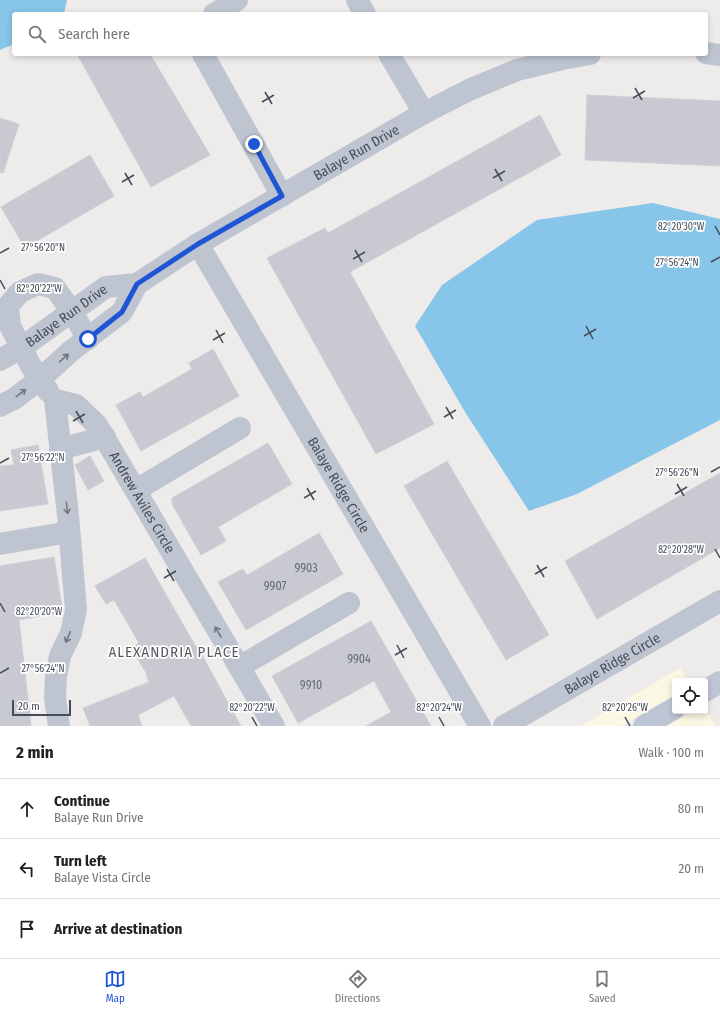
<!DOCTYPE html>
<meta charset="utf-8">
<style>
body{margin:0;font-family:"Fira Sans Condensed",sans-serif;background:#f2f2f2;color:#222}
.controls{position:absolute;right:12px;bottom:12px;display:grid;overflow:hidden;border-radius:4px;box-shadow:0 2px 6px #0003}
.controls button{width:36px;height:36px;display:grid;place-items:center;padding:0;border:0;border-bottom:1px solid #e0e0e0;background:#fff;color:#222;font:20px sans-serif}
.scale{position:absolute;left:12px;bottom:10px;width:59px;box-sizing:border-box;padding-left:4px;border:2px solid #444c58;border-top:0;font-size:11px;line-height:14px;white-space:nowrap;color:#444c58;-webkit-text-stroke:3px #fff;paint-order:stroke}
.stop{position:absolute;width:12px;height:12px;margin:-9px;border:3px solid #1e55d4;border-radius:50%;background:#fff}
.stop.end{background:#1e55d4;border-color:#fff;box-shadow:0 1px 4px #0008}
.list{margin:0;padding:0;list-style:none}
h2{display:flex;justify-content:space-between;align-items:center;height:52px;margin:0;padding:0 16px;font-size:17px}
h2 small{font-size:13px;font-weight:400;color:#767676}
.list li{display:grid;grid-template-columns:26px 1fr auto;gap:12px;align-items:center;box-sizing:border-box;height:60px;padding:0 16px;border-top:1px solid #e0e0e0}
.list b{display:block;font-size:15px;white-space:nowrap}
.list p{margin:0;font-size:13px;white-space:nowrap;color:#767676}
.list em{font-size:13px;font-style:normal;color:#767676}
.icon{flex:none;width:22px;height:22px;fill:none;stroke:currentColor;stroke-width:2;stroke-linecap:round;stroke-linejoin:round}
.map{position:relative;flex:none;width:720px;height:726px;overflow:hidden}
.search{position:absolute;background:#fff;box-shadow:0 2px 6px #0003;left:12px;right:12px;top:12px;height:44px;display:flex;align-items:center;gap:10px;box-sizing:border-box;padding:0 14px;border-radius:4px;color:#767676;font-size:15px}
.sheet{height:232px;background:#fff}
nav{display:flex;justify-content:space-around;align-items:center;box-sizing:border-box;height:56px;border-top:1px solid #e0e0e0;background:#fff;font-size:11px;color:#767676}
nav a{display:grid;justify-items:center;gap:2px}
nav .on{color:#1e55d4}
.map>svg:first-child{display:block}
</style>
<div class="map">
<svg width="720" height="726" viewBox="0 0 720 726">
<rect width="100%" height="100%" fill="#eeebeb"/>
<g fill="#faf7e3">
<path d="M680,668L688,681H675V695L621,726H581Z"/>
<path d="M705,708L716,726H667L693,711H705Z"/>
</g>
<g fill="#87c6e8">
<path d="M0,0H67L64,14H14V44L0,50Z"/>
<path d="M653,203L720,219V420L577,494L529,511L465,412L415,326L442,285L537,220Z"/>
</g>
<g fill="#c8c9d1" stroke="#cfd0d7">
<path d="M77,54H150L210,155L151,187Z"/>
<path d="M587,95L720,101V166L585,160Z"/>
<path d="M540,115L561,155L350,272L434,424L376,454L267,258L325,228L328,233Z"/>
<path d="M0,118L19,124L3,173L0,172Z"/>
<path d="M90,155L114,196L25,248L1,207Z"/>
<path d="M213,349L239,396L141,451L116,405L140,392L143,397L192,369L189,363Z"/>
<path d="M268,443L292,484L218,527L226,541L201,555L172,504V498Z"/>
<path d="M38,445L48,504L0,511V466L14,465L11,450Z"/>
<path d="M90,456L104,481L88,490L75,465Z"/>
<path d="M447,461L549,635L506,660L404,486Z"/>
<path d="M720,473V548L597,619L565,561Z"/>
<path d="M319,533L343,574L246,630L218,582L243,569L247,575Z"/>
<path d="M54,557L63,612L19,620L31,726H0V566Z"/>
<path d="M145,558L196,647L197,646L241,726H191L174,696L138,715L142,726H90L83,708L149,682L146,675L147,674L131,648L139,643L114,600L106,604L95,586Z"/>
<path d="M371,621L431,726H366L391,712L374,681L298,723L272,676Z"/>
</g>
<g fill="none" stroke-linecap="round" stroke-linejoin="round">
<g stroke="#bec5d0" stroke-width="22">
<path d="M357,0L365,14"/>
<path d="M214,14L237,0"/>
<path d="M706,53L720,55"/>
<path d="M203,54L282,196"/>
<path d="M389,54L424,113"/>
<path id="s1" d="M198,244L480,726"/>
<path id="s2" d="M0,360L21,348L106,287L137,284"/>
<path d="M48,391L31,366L10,326L8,306L20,292L38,284L55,288L72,312L88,339"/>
<path id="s3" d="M0,406L14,399L40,379L71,351L122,312L137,284L198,244L424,113L469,90L517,70L562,59L590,54"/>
<path d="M60,449L105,437"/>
<path d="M136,490L240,428"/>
<path d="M0,544L69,532"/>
<path d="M239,667L349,603"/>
<path id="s4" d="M59,726L55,698L56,676L60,656L71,633L76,610L68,515L55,400L76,405L97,425L274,726"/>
<path id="s5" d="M504,726L720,601"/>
</g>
<g stroke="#bec5d4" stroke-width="22">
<path d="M705,691L720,682"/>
<path d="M644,726L675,708"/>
</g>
</g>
<defs><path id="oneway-shaft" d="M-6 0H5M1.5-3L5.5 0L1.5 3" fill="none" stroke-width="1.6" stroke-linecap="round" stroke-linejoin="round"/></defs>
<g stroke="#6f7682">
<use href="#oneway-shaft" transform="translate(64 358) rotate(-41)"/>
<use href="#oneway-shaft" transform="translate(21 393) rotate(-37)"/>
<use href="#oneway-shaft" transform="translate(67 508) rotate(84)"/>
<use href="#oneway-shaft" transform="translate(218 632) rotate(-120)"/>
<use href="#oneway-shaft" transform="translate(68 637) rotate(113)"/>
</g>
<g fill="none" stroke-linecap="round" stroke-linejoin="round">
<path stroke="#1e55d4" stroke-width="5" d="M88,339L122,312L137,284L198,244L282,196L254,144"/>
</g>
<path fill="none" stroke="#444c58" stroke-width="1.5" d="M635,88L642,100M265,92L272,104M633,98L645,91M262,102L274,95M495,169L502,181M125,173L132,185M493,178L505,171M122,182L134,175M715,226L720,235M355,250L362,262M0,253L9,248M353,259L365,252M711,262L720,257M0,280L5,289M586,326L593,339M216,330L223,343M584,336L596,329M213,340L225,333M446,407L453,419M76,411L83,423M444,417L456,410M73,421L85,414M0,463L9,458M711,472L720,467M677,484L684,496M307,488L314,500M675,494L687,487M304,498L316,491M715,549L720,558M537,565L544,577M167,569L174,581M535,574L547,567M164,578L176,571M0,603L5,612M397,645L404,658M395,655L407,648M0,673L9,668M252,717L257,726M439,717L444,726M625,717L630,726"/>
<g text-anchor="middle" stroke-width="3.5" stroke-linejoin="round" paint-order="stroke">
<g font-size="12" fill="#656b76">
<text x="306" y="572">9903</text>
<text x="275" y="590">9907</text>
<text x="359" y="663">9904</text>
<text x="311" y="689">9910</text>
</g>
<g font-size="14" fill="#444c58" stroke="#fff">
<text dy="5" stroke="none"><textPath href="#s3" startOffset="442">Balaye Run Drive</textPath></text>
<text dy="5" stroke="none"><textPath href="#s2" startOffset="80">Balaye Run Drive</textPath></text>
<text dy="5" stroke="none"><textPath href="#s1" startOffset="279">Balaye Ridge Circle</textPath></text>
<text dy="5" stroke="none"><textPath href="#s4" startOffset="471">Andrew Aviles Circle</textPath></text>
<text dy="5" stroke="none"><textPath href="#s5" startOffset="125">Balaye Ridge Circle</textPath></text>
</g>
<g font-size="15" letter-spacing="1" fill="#585a60" stroke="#fff">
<text x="174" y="657">ALEXANDRIA PLACE</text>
</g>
</g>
<g font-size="10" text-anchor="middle" fill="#444c58" stroke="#fff" stroke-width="3.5" stroke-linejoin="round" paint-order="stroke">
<text x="681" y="230">82°20'30"W</text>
<text x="43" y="251">27°56'20"N</text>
<text x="677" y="266">27°56'24"N</text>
<text x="39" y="292">82°20'22"W</text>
<text x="43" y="461">27°56'22"N</text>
<text x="677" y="476">27°56'26"N</text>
<text x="681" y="553">82°20'28"W</text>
<text x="39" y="615">82°20'20"W</text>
<text x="43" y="672">27°56'24"N</text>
<text x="252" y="711">82°20'22"W</text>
<text x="439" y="711">82°20'24"W</text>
<text x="625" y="711">82°20'26"W</text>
</g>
</svg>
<div class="controls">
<button><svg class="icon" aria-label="locate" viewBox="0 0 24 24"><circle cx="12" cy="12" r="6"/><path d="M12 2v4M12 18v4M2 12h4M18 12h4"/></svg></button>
</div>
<div class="scale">20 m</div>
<div class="stop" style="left:88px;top:339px"></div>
<div class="stop end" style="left:254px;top:144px"></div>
<div class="search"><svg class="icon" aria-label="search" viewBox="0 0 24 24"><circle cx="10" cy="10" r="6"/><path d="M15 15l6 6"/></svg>Search here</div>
</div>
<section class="sheet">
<h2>2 min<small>Walk · 100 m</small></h2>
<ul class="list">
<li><svg class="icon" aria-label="ahead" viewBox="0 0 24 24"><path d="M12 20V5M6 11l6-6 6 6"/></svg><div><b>Continue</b><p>Balaye Run Drive</p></div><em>80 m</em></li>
<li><svg class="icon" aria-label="left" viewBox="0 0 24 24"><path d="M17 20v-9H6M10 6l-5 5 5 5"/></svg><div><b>Turn left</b><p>Balaye Vista Circle</p></div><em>20 m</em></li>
<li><svg class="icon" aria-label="arrive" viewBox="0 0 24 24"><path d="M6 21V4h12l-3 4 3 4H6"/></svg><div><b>Arrive at destination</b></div></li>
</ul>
</section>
<nav>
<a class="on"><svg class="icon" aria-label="map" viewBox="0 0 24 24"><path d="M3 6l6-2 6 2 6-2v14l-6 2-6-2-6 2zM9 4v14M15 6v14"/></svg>Map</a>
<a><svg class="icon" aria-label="directions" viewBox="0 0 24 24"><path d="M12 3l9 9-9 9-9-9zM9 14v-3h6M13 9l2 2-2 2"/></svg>Directions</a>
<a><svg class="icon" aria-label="saved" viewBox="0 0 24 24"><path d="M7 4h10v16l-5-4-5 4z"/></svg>Saved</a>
</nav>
